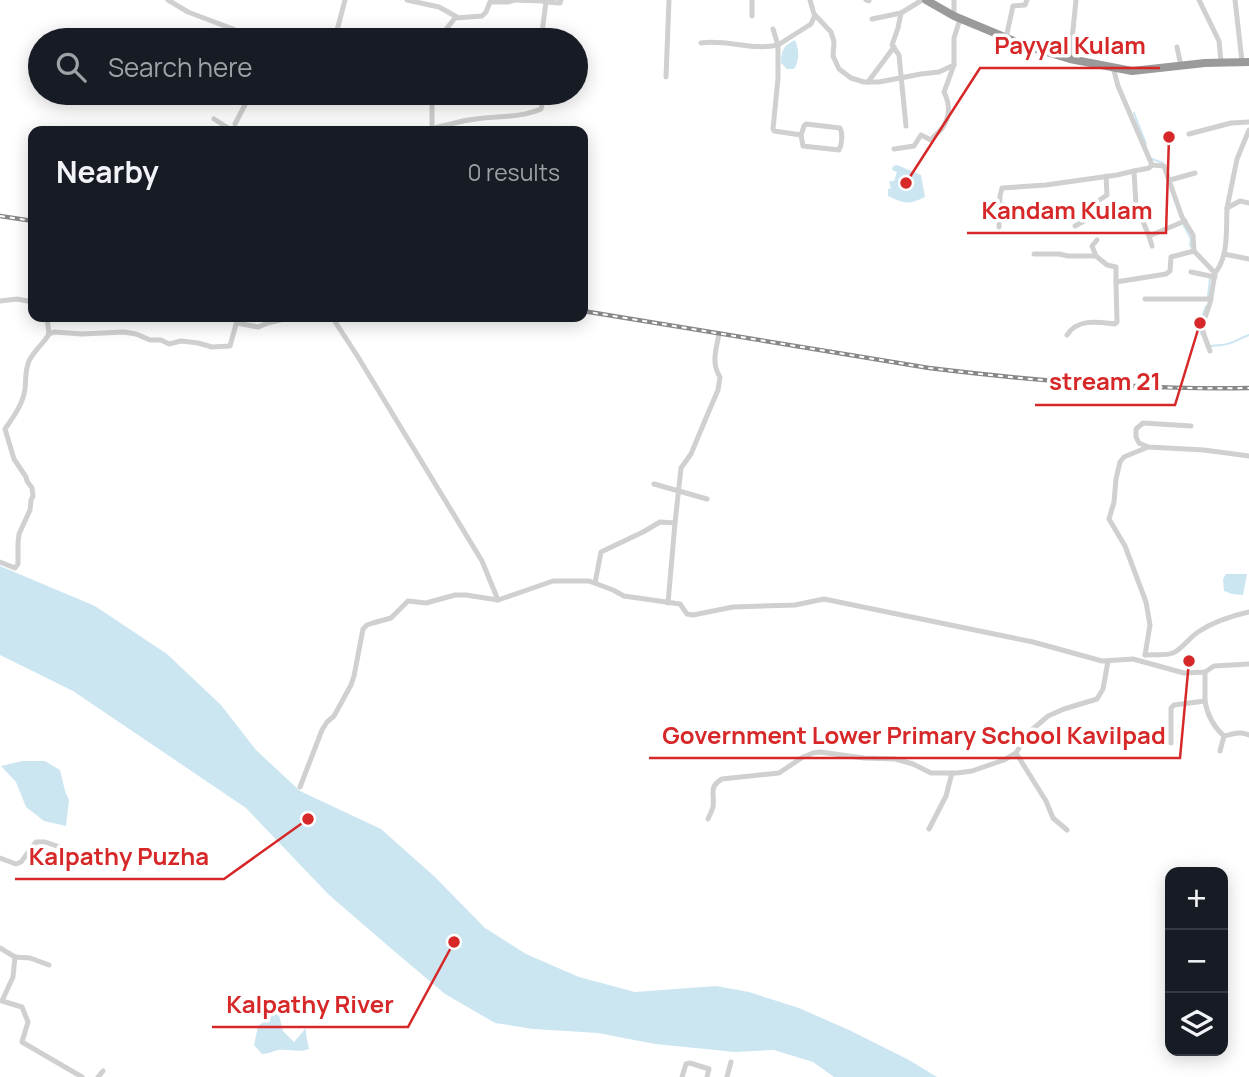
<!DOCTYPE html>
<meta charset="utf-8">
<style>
body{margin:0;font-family:Manrope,sans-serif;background:#20242c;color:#f1f3f6}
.controls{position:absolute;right:21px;bottom:21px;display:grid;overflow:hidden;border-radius:14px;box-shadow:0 4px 18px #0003}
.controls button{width:63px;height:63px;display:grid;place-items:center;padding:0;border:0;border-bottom:2px solid #363941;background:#171b24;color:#f1f3f6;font:35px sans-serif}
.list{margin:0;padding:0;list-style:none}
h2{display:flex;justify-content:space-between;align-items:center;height:91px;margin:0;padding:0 28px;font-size:30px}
h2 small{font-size:23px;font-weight:400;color:#9ea1a6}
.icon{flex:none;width:38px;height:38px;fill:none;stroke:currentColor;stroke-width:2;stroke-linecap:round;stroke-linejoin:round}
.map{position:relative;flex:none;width:1249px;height:1077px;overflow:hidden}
.search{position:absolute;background:#171b24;box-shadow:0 4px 18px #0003;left:28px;top:28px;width:560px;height:77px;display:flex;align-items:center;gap:18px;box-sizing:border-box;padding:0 24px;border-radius:38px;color:#9ea1a6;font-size:26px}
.panel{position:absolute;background:#171b24;box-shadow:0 4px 18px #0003;left:28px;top:126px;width:560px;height:196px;border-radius:14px}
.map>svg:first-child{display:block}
</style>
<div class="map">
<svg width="1249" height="1077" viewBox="0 0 1249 1077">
<rect width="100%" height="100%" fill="#fff"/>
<g fill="#cce6f1">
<path d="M795,40C799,49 800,60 794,69H787L781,63C781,50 784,45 795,40Z"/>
<path d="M897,165L921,175L925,197C908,205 905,204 888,196V189L891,188L889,181H894L897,172L892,170L893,166Z"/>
<path d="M0,566L95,606L167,654L221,705L256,750L300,791L381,829L435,877L485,928L526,954L579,977L635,992L716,986L749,992L799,1008L849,1030L909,1060L937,1077H834L813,1062L774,1050L735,1052L655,1044L598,1033L533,1029L495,1023L445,994L394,951L329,895L246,808L73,691L0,655Z"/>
<path d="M1226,574H1247L1243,595L1232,594L1224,591L1223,579Z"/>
<path d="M22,761H45L60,770L65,791L69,800L66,826L44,821L26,807L16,782L1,766Z"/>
<path d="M273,1007L278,1011L283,1031L294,1042L306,1028V1034L309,1049C298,1053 290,1049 279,1050C272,1051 269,1054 262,1054L254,1045L258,1026L265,1021V1015Z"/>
</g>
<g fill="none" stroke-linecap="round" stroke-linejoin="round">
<g stroke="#cce6f1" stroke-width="2">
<path d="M1134,113L1146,144"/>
<path d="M1152,159L1163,163"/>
<path d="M1183,224L1191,239L1190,245L1192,248"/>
<path d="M1208,296L1210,278"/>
<path d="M1201,334L1200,323L1206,306"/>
<path d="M1209,346C1213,345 1217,346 1221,345C1231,345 1240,338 1249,335"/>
</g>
<g stroke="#d0d0d0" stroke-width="5">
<path d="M168,0L188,12L233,29L253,40"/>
<path d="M407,0L439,7L457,17"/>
<path d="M514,0L542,1L546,2L541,40"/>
<path d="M752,0V16"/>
<path d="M810,0L814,14L831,32L834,42L833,56L839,69L851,78L864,82H879L921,74L939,72L954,65"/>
<path d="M866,0L869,1"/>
<path d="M1199,0L1219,41L1221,62"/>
<path d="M1235,0L1242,61"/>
<path d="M546,2L560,3L561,0"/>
<path d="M901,13L898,28L892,45L899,55L906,126"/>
<path d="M954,16V0"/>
<path d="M872,19L901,13L922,0"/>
<path d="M1006,38L1013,6L1025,5L1027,0"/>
<path d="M312,40L335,38L345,0"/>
<path d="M442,40L447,28L455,18L482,16L486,12L490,2H509L514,0"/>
<path d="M701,43C727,39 752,51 778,45L773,29"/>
<path d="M1177,47L1181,66"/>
<path d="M1070,59L1076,0"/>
<path d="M1113,67L1118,86L1152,165L1164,166L1165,169L1182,217L1193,235L1194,251L1215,273L1210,303L1202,326L1204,335L1210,351"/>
<path d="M666,77L669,0"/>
<path d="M868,82L894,47"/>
<path d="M307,93L310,94"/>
<path d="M214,119L233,131"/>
<path d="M235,124L249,97V93"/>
<path d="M431,129C444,126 456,122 469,120C492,115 519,119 541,109L543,100L542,93"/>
<path d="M429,131L432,126V93"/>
<path d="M1189,134L1231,123L1249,122"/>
<path d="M801,135L804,126L806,124L840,128C843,134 842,144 839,150L803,146L801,135L774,131L773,129L778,78V45L811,24L815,15"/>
<path d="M894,149L914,146L921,135L931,140C934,135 940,132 943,127C950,116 950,104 944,92L954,65V38L960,19"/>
<path d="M1152,165L1149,168L1134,171L1136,205L1149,236L1185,221"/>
<path d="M1170,180L1195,173"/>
<path d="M1227,208L1237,159L1249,130"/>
<path d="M1091,217L1090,213L1095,203L1107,195L1106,176"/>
<path d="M1075,226L1091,217L1136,205"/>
<path d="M999,227L1000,196L1002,188L1046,185L1117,175L1134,171"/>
<path d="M1149,236L1152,246"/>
<path d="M1034,254H1059L1068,256H1096L1107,265L1116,267V282L1166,274L1170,271L1171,257L1194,251"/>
<path d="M1224,254L1249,259"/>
<path d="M1096,256L1092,246L1097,240"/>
<path d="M1191,272L1215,277"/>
<path d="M1215,273C1229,256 1226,229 1227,208L1240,201L1249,203"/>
<path d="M1145,299H1211"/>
<path d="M0,301L17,299L33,302"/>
<path d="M47,317L49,334"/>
<path d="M332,317L358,357L482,561L498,600"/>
<path d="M237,323L258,327L268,323L292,317"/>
<path d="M1067,335C1078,318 1098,322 1115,324L1117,322L1116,282"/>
<path d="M1191,426L1143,423L1136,429V437L1139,443L1148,447L1204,450L1249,456"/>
<path d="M654,484L707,499"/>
<path d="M0,562L15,568L18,564V544L19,534L30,510L31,500L33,496L32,488L27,481L26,477L14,459L5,429C14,416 23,404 25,389C26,379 25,370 29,361C34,351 44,343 49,334L54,332L82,334L124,332L136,334L150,340H161L169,344L181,341L198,343L212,347L230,346L238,317"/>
<path d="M595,583L601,552L643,532L660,522L675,523L681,468L691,454L706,418L718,390L720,377C711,363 716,350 719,334"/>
<path d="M668,603L675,523"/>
<path d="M1145,655L1150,625L1146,602L1125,546L1109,519L1114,502L1116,479L1120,462L1124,457L1148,447"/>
<path d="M1145,655C1154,654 1164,656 1173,653C1183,648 1189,638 1198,632C1213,622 1231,616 1249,612"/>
<path d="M1205,701V672"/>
<path d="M1171,743V708L1174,705L1205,701C1207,714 1214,727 1224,736C1233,734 1241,731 1249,735"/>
<path d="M1220,751L1224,736"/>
<path d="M1016,753L1046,801L1053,818L1067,830"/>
<path d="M300,787L322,730L327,722L334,716L351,685L354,676L363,629L367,625L373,623L391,618L408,601L426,603L455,595H466L498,600L553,581H589L613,590L624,596L680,604L687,614L693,615L733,607L795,605L824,599L1033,642L1102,661L1133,659L1184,673L1205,672L1214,666L1249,664"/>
<path d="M708,819C709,817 712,810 713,807C715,794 708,787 722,779L779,773L803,757L813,753L820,752L864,758L895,759L913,764L931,773H957L972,771L1004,760L1016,753L1027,734L1048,716L1064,709L1097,699L1103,689L1108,661"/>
<path d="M929,829L946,796L952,773"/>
<path d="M0,858L16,864L21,862L36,842H45L60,847"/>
<path d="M0,948L15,957L13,977L2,1001L22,1007L28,1022L22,1042L82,1077"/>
<path d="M15,957L30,958L49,965"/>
<path d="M98,1077L103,1071"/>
<path d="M682,1077L686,1064L690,1063L709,1069L707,1077"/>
<path d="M727,1077L731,1062"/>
</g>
<path stroke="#9a9a9a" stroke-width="8" d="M926,0L954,16L1026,46L1070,59L1132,71L1205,63L1249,62"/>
<g stroke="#888" stroke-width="4.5">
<g id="rail">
<path d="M0,216L33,221"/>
<path d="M583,311L929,368C1036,381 1141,390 1249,388"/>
</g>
</g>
<use href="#rail" stroke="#fff" stroke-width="2" stroke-dasharray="5" stroke-linecap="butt"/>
</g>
<path fill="none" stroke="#d62828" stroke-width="2.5" d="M906 183L980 68H1160M1169 137L1166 233H967M1200 323L1175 405H1035M1189 661L1180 758H649M308 819L224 879H15M454 942L408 1027H212"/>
<g fill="#d62828" stroke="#fff" stroke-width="2.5">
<circle cx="906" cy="183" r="7"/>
<circle cx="1169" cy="137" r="7"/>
<circle cx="1200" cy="323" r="7"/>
<circle cx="1189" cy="661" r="7"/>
<circle cx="308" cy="819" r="7"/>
<circle cx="454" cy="942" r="7"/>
</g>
<g font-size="24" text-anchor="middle" font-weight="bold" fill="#d62828" stroke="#fff" stroke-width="7" stroke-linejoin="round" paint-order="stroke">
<text x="1070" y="54">Payyal Kulam</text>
<text x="1067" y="219">Kandam Kulam</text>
<text x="1105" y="390">stream 21</text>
<text x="914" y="744">Government Lower Primary School Kavilpad</text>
<text x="119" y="865">Kalpathy Puzha</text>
<text x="310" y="1013">Kalpathy River</text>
</g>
</svg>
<div class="controls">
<button>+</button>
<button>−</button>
<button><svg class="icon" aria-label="layers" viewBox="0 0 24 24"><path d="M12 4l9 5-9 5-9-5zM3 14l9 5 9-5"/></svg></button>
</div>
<div class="search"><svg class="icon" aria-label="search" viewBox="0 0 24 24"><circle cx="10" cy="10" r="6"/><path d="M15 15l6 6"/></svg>Search here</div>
<section class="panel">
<h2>Nearby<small>0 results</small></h2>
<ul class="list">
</ul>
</section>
</div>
